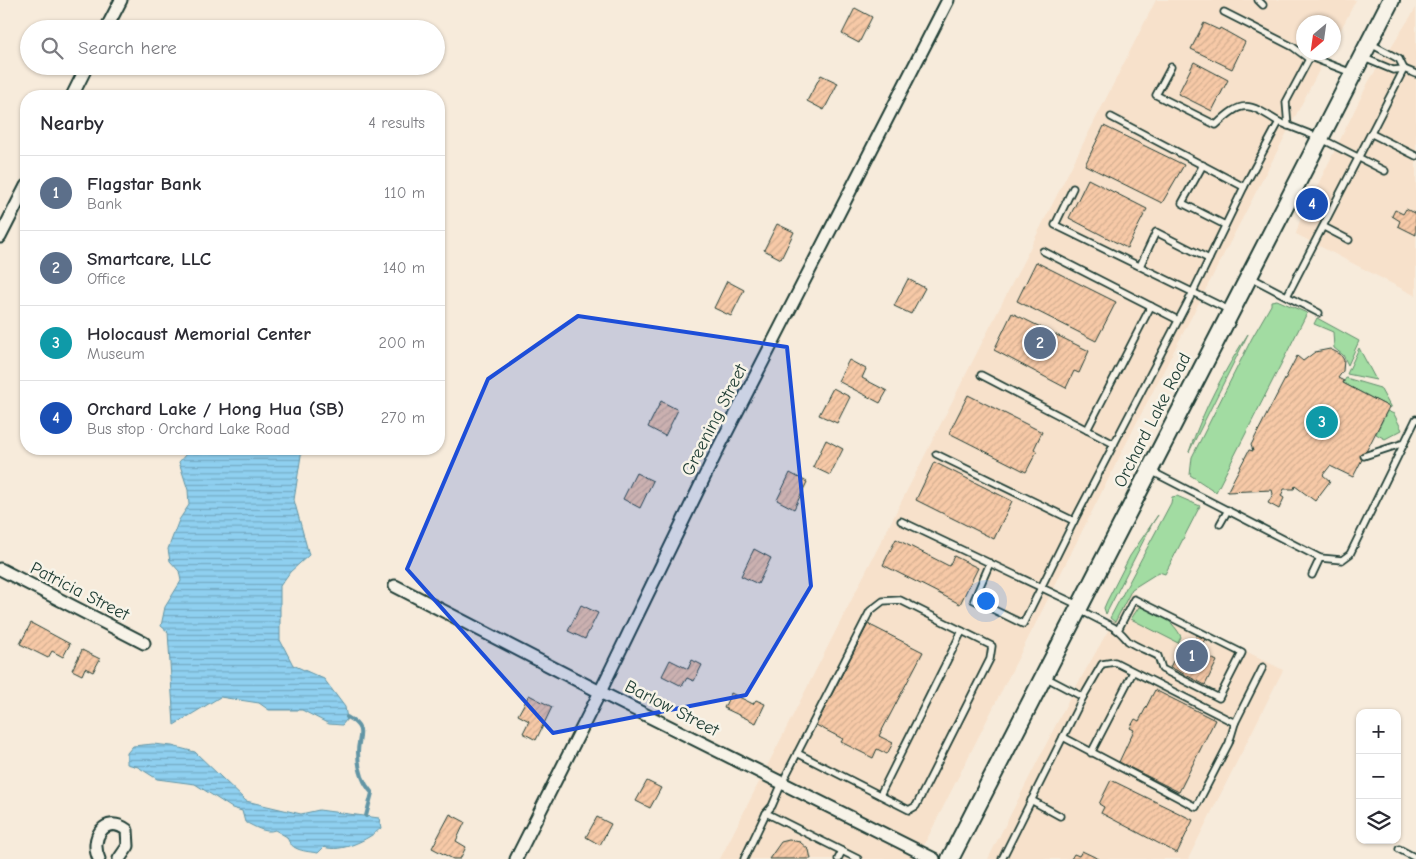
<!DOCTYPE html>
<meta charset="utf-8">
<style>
body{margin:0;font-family:"Comic Neue",sans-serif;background:#f2f2f3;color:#2b2b33}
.controls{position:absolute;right:15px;bottom:15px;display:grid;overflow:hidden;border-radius:10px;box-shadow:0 1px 4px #0004}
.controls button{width:45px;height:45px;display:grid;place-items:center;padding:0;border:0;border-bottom:1px solid #e1e1e2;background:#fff;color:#2b2b33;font:25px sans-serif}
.compass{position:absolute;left:1296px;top:15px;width:45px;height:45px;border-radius:50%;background:#fff;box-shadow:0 1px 4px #0004;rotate:209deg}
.you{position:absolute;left:985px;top:600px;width:18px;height:18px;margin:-12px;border:4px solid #fff;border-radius:50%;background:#1a73e8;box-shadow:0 0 0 8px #1a73e833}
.badge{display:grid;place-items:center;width:32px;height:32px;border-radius:50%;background:#1f3d34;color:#fff;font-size:16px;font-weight:700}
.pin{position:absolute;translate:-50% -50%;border:2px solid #fff;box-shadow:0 1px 5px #0006}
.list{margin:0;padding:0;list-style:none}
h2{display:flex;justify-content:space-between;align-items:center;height:65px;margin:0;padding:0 20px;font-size:21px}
h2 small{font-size:16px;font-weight:400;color:#7c7c81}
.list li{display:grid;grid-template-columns:32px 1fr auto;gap:15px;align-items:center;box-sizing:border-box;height:75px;padding:0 20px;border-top:1px solid #e1e1e2}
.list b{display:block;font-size:19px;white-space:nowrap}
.list p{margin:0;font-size:16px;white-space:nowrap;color:#7c7c81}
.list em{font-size:16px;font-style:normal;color:#7c7c81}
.icon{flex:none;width:28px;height:28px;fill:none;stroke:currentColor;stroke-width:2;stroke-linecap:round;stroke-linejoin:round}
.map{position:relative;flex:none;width:1416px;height:859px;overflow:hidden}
.search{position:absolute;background:#fff;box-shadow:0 1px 4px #0004;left:20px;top:20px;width:425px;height:55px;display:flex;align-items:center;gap:12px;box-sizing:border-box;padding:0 18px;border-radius:28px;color:#7c7c81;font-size:19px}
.panel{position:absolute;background:#fff;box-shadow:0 1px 4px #0004;left:20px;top:90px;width:425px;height:365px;border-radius:20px}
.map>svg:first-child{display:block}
</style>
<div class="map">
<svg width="1416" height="859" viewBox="0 0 1416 859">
<defs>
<pattern id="water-rules" width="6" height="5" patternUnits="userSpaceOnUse" patternTransform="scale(1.25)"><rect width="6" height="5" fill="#8fd0f0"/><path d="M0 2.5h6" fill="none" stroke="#74aac3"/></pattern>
<pattern id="building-hatch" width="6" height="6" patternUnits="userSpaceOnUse" patternTransform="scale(1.25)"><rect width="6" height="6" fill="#f7c9a7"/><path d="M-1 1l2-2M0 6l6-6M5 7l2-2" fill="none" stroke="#d3ae90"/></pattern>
</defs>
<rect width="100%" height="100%" fill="#f7ebdb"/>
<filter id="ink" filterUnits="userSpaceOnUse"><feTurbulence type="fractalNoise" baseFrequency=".02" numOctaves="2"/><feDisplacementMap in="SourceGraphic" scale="10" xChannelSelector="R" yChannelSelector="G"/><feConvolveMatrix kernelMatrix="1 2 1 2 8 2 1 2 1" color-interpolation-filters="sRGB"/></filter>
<g filter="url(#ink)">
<g fill="#f7e1cb">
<path d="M1156,0H1356L1334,43V22H1304V52L1328,53L1136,424L917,859H720Z"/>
<path d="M1416,8V296L1296,234L1299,223L1369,81Z"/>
<path d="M1130,592L1283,670L1188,859H988L1068,701Z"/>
</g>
<g fill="#a2dca2" stroke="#608c6b">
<path d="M1277,300L1307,313L1216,492L1190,475L1192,457L1252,338L1271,305V301Z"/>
<path d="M1317,318L1359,341L1348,365L1343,355L1334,348L1333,332L1314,324Z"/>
<path d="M1248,334L1189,452C1203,410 1224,371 1248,334Z"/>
<path d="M1359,348L1376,380L1347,374Z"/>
<path d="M1346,378L1380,388L1391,408L1343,383Z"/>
<path d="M1387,411L1394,414L1402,430L1385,439L1376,434Z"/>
<path d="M1177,496L1200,506L1165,574L1159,572L1132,589L1115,622L1110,618L1171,503L1172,497Z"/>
<path d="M1158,515L1152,524L1106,614L1104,608L1107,601L1130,556Z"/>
<path d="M1139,607C1155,607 1175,623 1181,637L1178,643L1131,619Z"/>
</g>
<g fill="url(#water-rules)" stroke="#6295a5">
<path d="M203,449H302L294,500L309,555L290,572L280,586V640L293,665L324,679L345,707L347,719L342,725L329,724L302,710H269L259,703L220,697L174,725L168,632L161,626L165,607L181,581L179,571L170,561L168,549L179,520L189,505L188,490L179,462L186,454Z"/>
<path d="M153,744L172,746L195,752L246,801L301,814L319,810L379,818L381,828C368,840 341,853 324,847L318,853C305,851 291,851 287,837L275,830C265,834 254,826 245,822L242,811L232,808L195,784L157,779L138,767L127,764V753L133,746Z"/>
</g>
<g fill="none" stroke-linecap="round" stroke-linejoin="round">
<path stroke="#6295a5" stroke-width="4" d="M347,717C368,729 358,736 358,752C358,767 362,782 372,793L366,816"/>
</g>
<g fill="url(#building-hatch)" stroke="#1f3d34">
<path d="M855,8L872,17L859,43L842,34Z"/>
<path d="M1204,23L1219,30L1220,28L1245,42L1232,69L1191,49Z"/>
<path d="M1194,62L1228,80L1212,111L1178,94Z"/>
<path d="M821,75L838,83L824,110L807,101Z"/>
<path d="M1104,126L1184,165L1162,203L1085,165Z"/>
<path d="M1088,179L1147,209L1127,248L1069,218Z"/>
<path d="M1406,209L1416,214V235L1398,226L1400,221L1392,216L1395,210L1403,214Z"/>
<path d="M777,224L794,232L781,259L764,250Z"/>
<path d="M1036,262L1116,302L1096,341L1017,301Z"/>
<path d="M908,279L925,288L911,314L894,306Z"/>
<path d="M727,281L744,290L731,316L714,308Z"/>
<path d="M1012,313L1089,351L1079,373L1074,371L1066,388L994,350Z"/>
<path d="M1330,349L1340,354L1344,360L1343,371L1338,378L1344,381L1343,383L1389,407L1353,477L1330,466L1323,475L1330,481L1315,501L1295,486L1294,489H1284L1281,496L1284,498L1279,509L1268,503L1273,494L1272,490L1227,492L1249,450L1253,451L1251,445L1297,356L1303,361L1315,352Z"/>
<path d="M849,360L866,369L862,378L887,391L880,403L838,381Z"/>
<path d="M833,388L850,397L837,423L819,415Z"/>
<path d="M968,395L1042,432L1034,449L1037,451L1026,472L949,433Z"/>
<path d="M661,401L678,410L665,436L648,427Z"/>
<path d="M826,440L843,449L830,475L813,467Z"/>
<path d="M934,462L1012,501L994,539L916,500Z"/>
<path d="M636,473L653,481L640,508L623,499Z"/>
<path d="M790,473L807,482L794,509L777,500Z"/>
<path d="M896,539L949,566L954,556L978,568L960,604L883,565Z"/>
<path d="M754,549L771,558L758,584L741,576Z"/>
<path d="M581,605L598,613L585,639L568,631Z"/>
<path d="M31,623L70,644L63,657L52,651L48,658L20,644Z"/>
<path d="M868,624L923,652L879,736L893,743L887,754L877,749L873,758L841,742L843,739L816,725Z"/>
<path d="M1197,635L1205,639L1199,652L1217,661L1205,685L1170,667L1182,644L1191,648Z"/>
<path d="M82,650L100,659L93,672L85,668L82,675L72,670Z"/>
<path d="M670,660L688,669L692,660L702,665L694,681L687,678L682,686L662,676Z"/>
<path d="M1155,690L1215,720L1179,792L1119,762L1134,730L1130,728L1135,719L1139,721Z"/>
<path d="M731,693L753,704L756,700L765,704L756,723L724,708Z"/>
<path d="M529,695L552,707L536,740L523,733L529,721L518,715Z"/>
<path d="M1111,780L1193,820L1177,853L1101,813L1104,807L1099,804Z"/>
<path d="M647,781L661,788L650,808L636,801Z"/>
<path d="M450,814L465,822L456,841L466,847L460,859H453L432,848Z"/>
<path d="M597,817L611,824L600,845L586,837Z"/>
<path d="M789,840L800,842L809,850L811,859H769L781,842Z"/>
<path d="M1082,851L1099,859H1071L1074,854L1079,856Z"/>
</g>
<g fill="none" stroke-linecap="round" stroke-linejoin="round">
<g stroke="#1f3d34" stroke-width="9">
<g id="lane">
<path d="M1258,0L1263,5"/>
<path d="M1224,12L1293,47L1309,59"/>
<path d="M1371,44L1399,59L1404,69"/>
<path d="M1364,58L1393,70L1404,69L1416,74"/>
<path d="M1171,67L1156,95L1216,125C1243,99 1248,103 1279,122"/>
<path d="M1111,117L1244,187L1279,122L1320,138L1385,171"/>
<path d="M1288,126L1286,102L1309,59L1313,58L1352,73"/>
<path d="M1372,134L1416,156"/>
<path d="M1203,165L1182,203L1225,225"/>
<path d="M1073,188L1055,225L1229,310"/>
<path d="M1324,227L1349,240"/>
<path d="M1043,251L1178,320"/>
<path d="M1140,266L1156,232L1209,259"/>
<path d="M1250,277L1319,313"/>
<path d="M1287,296L1404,69"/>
<path d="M981,375L1114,444L1193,292L1244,187"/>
<path d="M1087,430L1151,306"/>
<path d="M936,454L1074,521L1023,624L974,600L990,563"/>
<path d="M1364,456L1404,443"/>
<path d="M1151,471L1320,558L1342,560L1350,554L1416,419"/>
<path d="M901,521L1078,605"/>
<path d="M1074,521L1114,444"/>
<path d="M1220,524L1228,510"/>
<path d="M1312,575L1320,558"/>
<path d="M1080,610L1113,627C1120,631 1123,635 1128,641C1136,647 1149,651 1158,656L1162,669L1219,698L1242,653L1134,599L1118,630"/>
<path d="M1235,723L1263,667"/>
<path d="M1063,737L1196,807L1229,743L1235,723L1115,662L1102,664L1083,697"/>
<path d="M797,753L909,810L916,806L990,659L992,646L900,600L883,601L870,611L782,783L772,806L766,813L858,859"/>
<path d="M1091,753L1133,672"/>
<path d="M880,795L962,631"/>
<path d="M1031,800L1060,816"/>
<path d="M1399,849L1416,858"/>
<path d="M744,859L766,813"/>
<path d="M838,859L842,851"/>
<path d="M1002,859L1083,697L1045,677"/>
</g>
</g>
<g stroke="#1f3d34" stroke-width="15">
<g id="street">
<path d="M106,29L121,0"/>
<path d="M72,96L87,66"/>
<path d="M0,237L26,186"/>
<path d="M0,569L144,643"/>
<path d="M395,586L600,692L934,859"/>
<path d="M99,859C89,838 105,814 127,830L128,846L119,859"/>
<path d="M516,859L600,692L717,451L948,0"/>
</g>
</g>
<g stroke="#1f3d34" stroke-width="20">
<path id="secondary" d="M950,859L1391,0"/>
</g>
<use href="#lane" stroke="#f7f3e8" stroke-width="5.5"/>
<use href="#street" stroke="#f7f3e8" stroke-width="11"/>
<use href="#secondary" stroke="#f7f3e8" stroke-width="16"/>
</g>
</g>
<path fill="#1d4ed8" fill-opacity="0.2" stroke="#1d4ed8" stroke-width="4" stroke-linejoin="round" d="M578,316L787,347L811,586L746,695L553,733L407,569L488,379Z"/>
<g text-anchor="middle" stroke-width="5" stroke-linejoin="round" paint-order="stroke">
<g font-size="18" fill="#1f3d34" stroke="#f7f3e8">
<text transform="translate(714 420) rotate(-63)" y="6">Greening Street</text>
<text transform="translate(1152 420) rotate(-63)" y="6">Orchard Lake Road</text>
<text transform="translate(80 591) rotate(27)" y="6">Patricia Street</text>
<text transform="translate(672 708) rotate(27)" y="6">Barlow Street</text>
</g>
</g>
</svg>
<div class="controls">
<button>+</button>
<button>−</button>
<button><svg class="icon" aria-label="layers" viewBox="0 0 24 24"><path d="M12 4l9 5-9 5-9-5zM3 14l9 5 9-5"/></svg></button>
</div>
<svg class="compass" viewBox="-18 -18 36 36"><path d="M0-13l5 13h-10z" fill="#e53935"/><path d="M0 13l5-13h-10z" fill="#7c7c81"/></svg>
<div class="you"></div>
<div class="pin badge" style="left:1192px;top:656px;background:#5c6f8a">1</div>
<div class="pin badge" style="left:1040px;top:343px;background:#5c6f8a">2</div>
<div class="pin badge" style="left:1322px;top:422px;background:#0f9aa8">3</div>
<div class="pin badge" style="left:1312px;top:204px;background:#1a4fb4">4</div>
<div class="search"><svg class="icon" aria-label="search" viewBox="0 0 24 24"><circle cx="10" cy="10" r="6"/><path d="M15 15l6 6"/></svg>Search here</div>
<section class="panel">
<h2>Nearby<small>4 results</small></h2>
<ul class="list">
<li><span class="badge" style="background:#5c6f8a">1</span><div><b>Flagstar Bank</b><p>Bank</p></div><em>110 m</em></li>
<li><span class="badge" style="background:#5c6f8a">2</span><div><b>Smartcare, LLC</b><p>Office</p></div><em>140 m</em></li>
<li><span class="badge" style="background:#0f9aa8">3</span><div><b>Holocaust Memorial Center</b><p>Museum</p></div><em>200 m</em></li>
<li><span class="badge" style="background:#1a4fb4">4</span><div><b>Orchard Lake / Hong Hua (SB)</b><p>Bus stop · Orchard Lake Road</p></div><em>270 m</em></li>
</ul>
</section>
</div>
